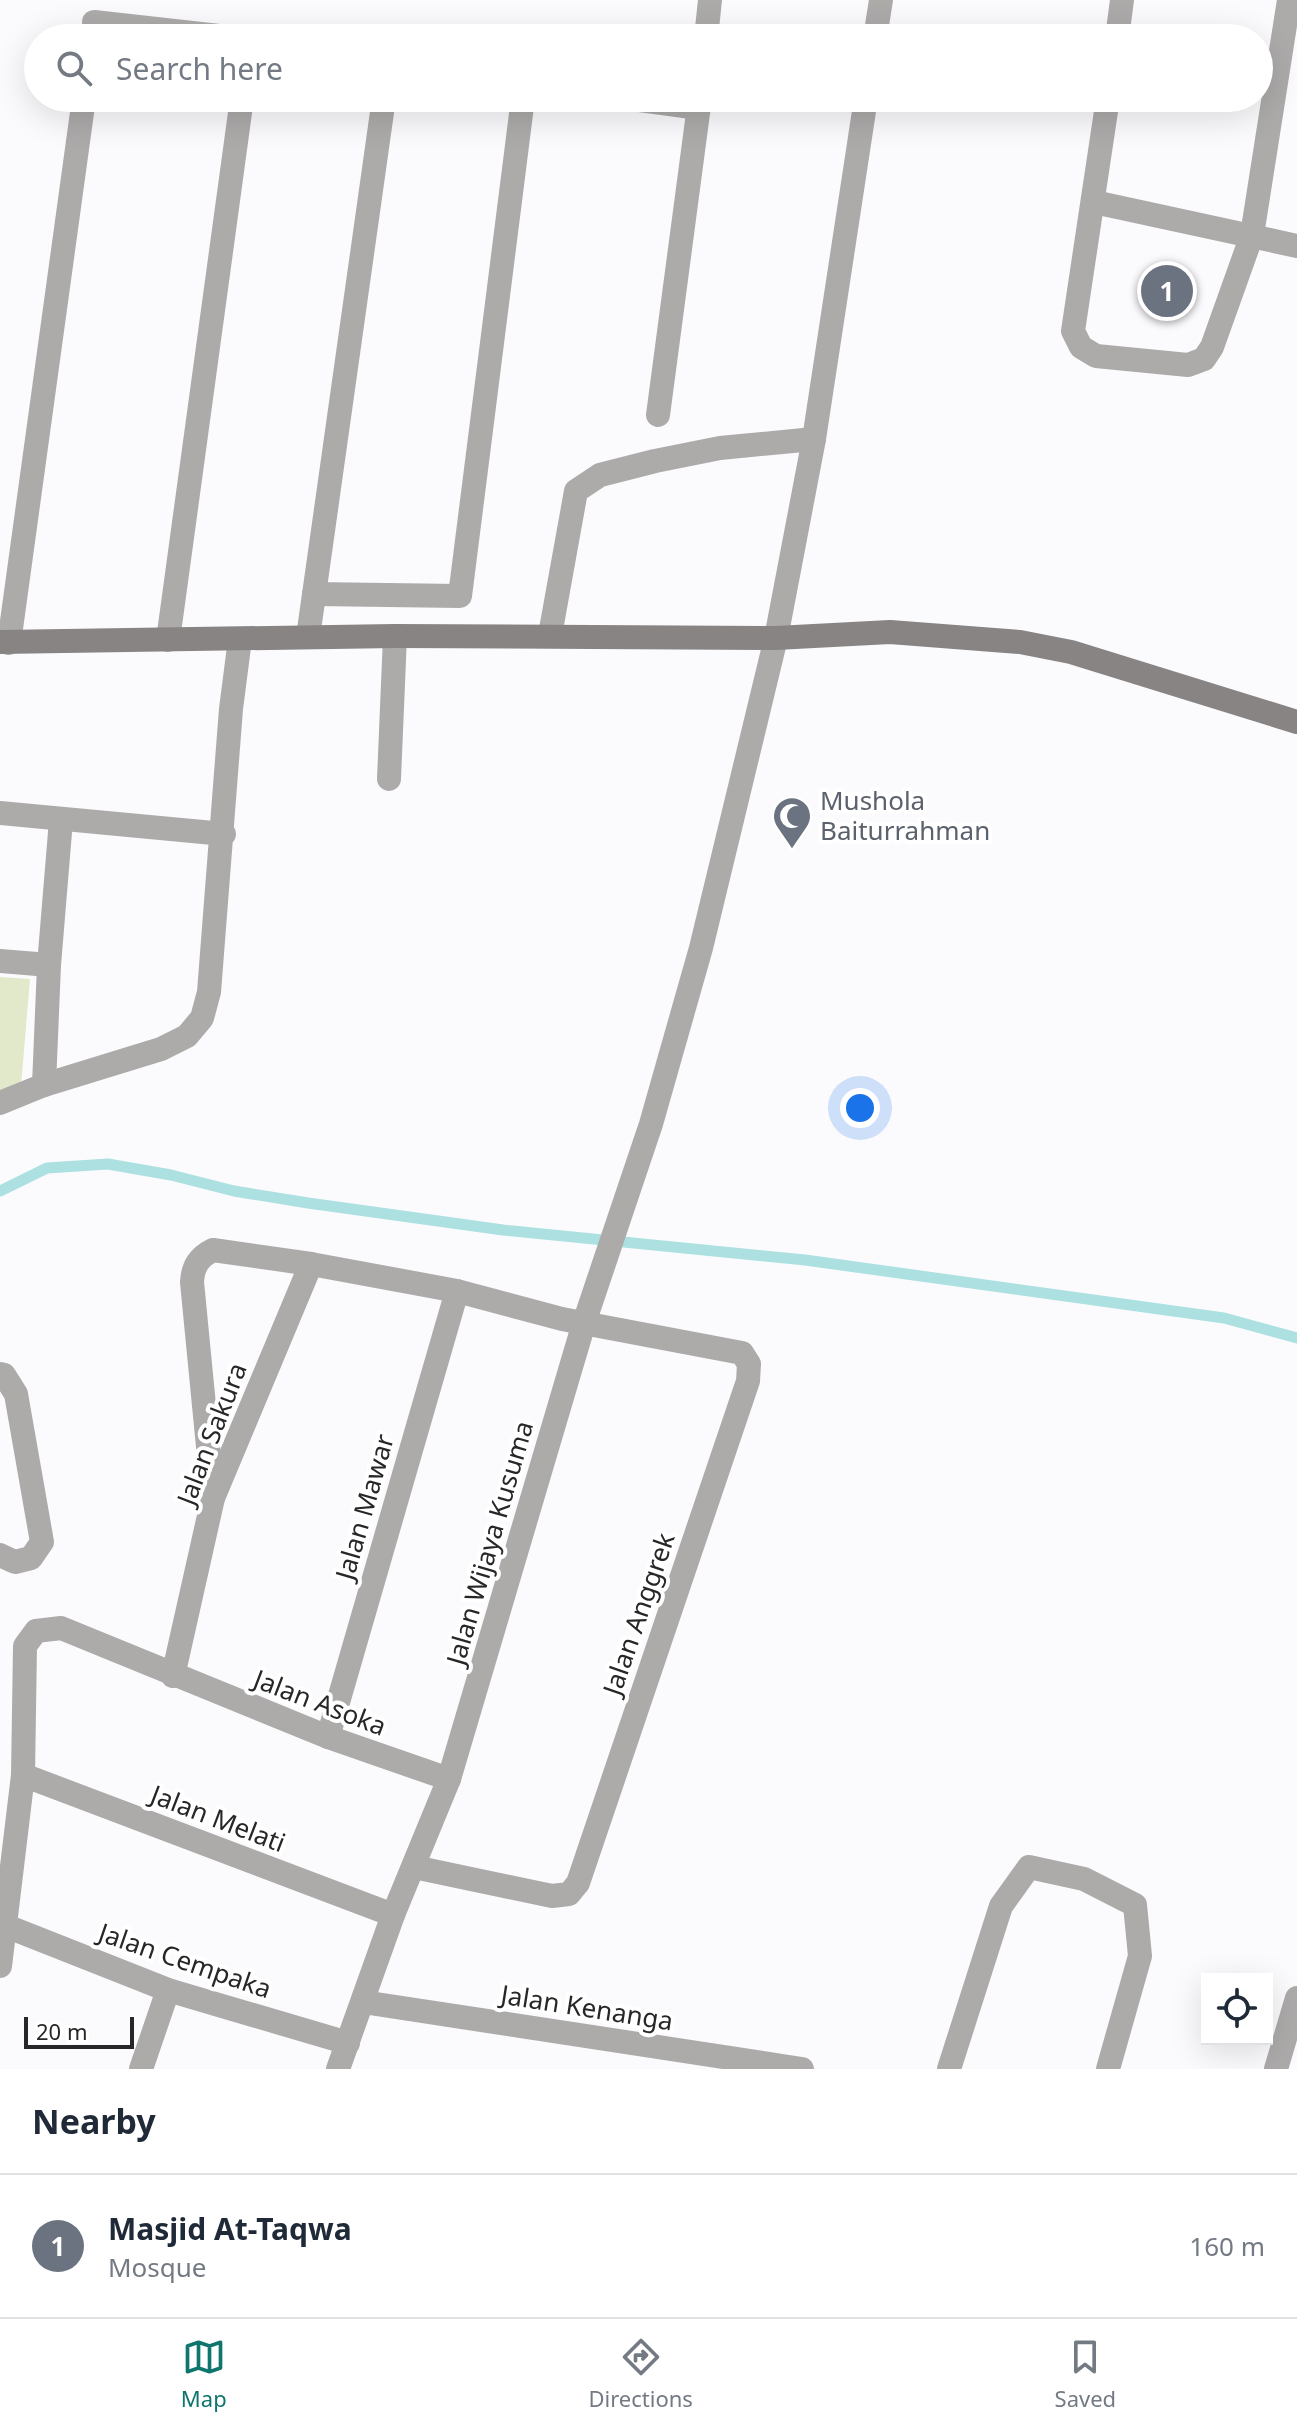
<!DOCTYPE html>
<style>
body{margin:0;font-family:"Noto Sans",sans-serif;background:#f2f2f3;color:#1f2937}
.controls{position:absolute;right:24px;bottom:24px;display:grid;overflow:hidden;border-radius:0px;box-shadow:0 8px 32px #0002}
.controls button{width:72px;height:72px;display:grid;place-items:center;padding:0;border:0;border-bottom:2px solid #e0e1e3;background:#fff;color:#1f2937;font:40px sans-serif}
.scale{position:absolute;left:24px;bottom:20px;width:110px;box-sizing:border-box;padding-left:8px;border:4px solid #272729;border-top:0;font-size:22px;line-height:28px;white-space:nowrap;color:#272729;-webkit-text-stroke:6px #fff;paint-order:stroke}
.you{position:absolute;left:860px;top:1108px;width:28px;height:28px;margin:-20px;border:6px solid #fff;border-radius:50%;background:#1a73e8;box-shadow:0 0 0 12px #1a73e833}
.badge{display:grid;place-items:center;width:52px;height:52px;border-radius:50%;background:#0f766e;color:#fff;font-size:26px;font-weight:700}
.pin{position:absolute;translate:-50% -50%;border:4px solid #fff;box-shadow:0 2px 8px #0006}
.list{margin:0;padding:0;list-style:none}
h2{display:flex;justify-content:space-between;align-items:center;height:104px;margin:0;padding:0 32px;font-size:34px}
h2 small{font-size:26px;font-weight:400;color:#747a83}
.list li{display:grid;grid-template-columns:52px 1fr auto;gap:24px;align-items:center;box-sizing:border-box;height:144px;padding:0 32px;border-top:2px solid #e0e1e3}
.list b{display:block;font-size:30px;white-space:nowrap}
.list p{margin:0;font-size:26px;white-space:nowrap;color:#747a83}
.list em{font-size:26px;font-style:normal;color:#747a83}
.icon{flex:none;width:44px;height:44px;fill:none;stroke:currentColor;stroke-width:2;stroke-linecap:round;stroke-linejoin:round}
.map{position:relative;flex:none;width:1297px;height:2069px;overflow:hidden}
.search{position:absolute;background:#fff;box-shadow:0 8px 32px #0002;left:24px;right:24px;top:24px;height:88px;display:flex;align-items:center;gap:20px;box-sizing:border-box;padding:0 28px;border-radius:44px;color:#747a83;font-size:30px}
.sheet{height:248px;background:#fff}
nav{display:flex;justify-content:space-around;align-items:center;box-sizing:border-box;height:112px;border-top:2px solid #e0e1e3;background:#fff;font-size:22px;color:#747a83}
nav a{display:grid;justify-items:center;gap:4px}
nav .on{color:#0f766e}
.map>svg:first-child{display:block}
</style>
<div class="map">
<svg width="1297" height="2069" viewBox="0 0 1297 2069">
<rect width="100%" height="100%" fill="#fbfbfe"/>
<path fill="#e1e9ca" d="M0,977L30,979L21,1086L0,1097Z"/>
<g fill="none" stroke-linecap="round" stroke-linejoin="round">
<path stroke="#ace0e1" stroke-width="11" d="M0,1191L47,1168L108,1164L171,1175L234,1191L308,1203L503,1230L805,1260L1224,1318L1297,1338"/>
<g stroke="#adabaa" stroke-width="24">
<path d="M94,22L237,38"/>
<path d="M706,38L710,0"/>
<path d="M875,38L881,0"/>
<path d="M1117,38L1122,0"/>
<path d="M625,98L699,108"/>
<path d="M1108,98L1073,331L1081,347L1096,356L1188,365L1204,359L1212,347L1252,235L1289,0"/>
<path d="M1094,202L1297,246"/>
<path d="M658,415L700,98"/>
<path d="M314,594L460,596L523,98"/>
<path d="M550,635L576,491L600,475L655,461L720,448L814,439"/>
<path d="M308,637L384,98"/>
<path d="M168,640L242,98"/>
<path d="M9,643L84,98"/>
<path d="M389,779L395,636"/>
<path d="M0,813L224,834"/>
<path d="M0,961L49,965"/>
<path d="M44,1085L49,965L61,820"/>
<path d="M0,1103L44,1085L161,1049L187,1036L202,1018L209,992L231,709L240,639"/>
<path d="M0,1374L4,1375L16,1394L42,1542L31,1558L15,1562L0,1555"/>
<path d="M213,1498L192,1282C193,1266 199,1257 213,1250L311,1264L457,1291L562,1319L742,1353L749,1364L748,1381L578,1883L569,1894L552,1896L414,1867"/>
<path d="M173,1676L213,1498L311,1264"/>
<path d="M328,1737L457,1291"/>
<path d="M23,1775L393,1915"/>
<path d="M6,1926L168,1990L348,2043"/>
<path d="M0,1966L23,1775L25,1646L36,1631L61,1628L328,1737L449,1779"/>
<path d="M363,2002L802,2069"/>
<path d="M141,2069L168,1990"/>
<path d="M338,2069L393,1915L449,1779L584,1323L651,1124L701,948L776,638L814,439L866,98"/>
<path d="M949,2069L1001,1906L1029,1867L1084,1879L1135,1905L1140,1956L1108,2069"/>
<path d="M1276,2069L1297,1998"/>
</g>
<path stroke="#878483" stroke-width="24" d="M0,642L395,636L776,638L890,632L1020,642L1071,652L1297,722"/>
</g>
<defs>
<g id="mosque-pin" transform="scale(2)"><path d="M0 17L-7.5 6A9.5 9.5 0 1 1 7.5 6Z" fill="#6b7280" stroke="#fff"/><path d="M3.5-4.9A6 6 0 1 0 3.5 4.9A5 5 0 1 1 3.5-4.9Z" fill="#fff"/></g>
</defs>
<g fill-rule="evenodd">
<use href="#mosque-pin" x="792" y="816"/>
</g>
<g text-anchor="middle" stroke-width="8" stroke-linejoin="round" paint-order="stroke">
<g font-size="26" fill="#5b616d" stroke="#fff" text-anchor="start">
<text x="820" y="810">Mushola<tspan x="820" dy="30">Baiturrahman</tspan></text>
</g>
<g font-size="26" fill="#272729" stroke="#fff">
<text transform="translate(212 1434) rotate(-69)" y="9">Jalan Sakura</text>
<text transform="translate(365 1507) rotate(-74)" y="9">Jalan Mawar</text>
<text transform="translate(490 1543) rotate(-74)" y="9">Jalan Wijaya Kusuma</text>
<text transform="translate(639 1614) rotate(-71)" y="9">Jalan Anggrek</text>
<text transform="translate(320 1703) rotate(21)" y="9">Jalan Asoka</text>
<text transform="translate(218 1819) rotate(21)" y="9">Jalan Melati</text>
<text transform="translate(185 1961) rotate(19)" y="9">Jalan Cempaka</text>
<text transform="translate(587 2008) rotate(9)" y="9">Jalan Kenanga</text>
</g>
</g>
</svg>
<div class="controls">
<button><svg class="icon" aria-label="locate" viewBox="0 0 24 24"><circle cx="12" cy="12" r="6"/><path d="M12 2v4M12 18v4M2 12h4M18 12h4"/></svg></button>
</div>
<div class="scale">20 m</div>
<div class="you"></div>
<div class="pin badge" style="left:1167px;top:291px;background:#6b7280">1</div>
<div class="search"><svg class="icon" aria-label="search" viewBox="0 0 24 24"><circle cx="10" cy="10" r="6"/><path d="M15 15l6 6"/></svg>Search here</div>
</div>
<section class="sheet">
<h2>Nearby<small></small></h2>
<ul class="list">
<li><span class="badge" style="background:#6b7280">1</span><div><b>Masjid At-Taqwa</b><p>Mosque</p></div><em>160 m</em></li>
</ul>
</section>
<nav>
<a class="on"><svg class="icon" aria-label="map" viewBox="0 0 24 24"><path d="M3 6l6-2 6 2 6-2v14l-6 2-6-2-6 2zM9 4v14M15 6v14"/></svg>Map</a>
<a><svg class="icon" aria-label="directions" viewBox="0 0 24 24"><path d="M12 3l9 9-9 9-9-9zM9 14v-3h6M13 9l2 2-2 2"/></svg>Directions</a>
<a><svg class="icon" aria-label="saved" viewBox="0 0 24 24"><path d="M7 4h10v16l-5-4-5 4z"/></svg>Saved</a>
</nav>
